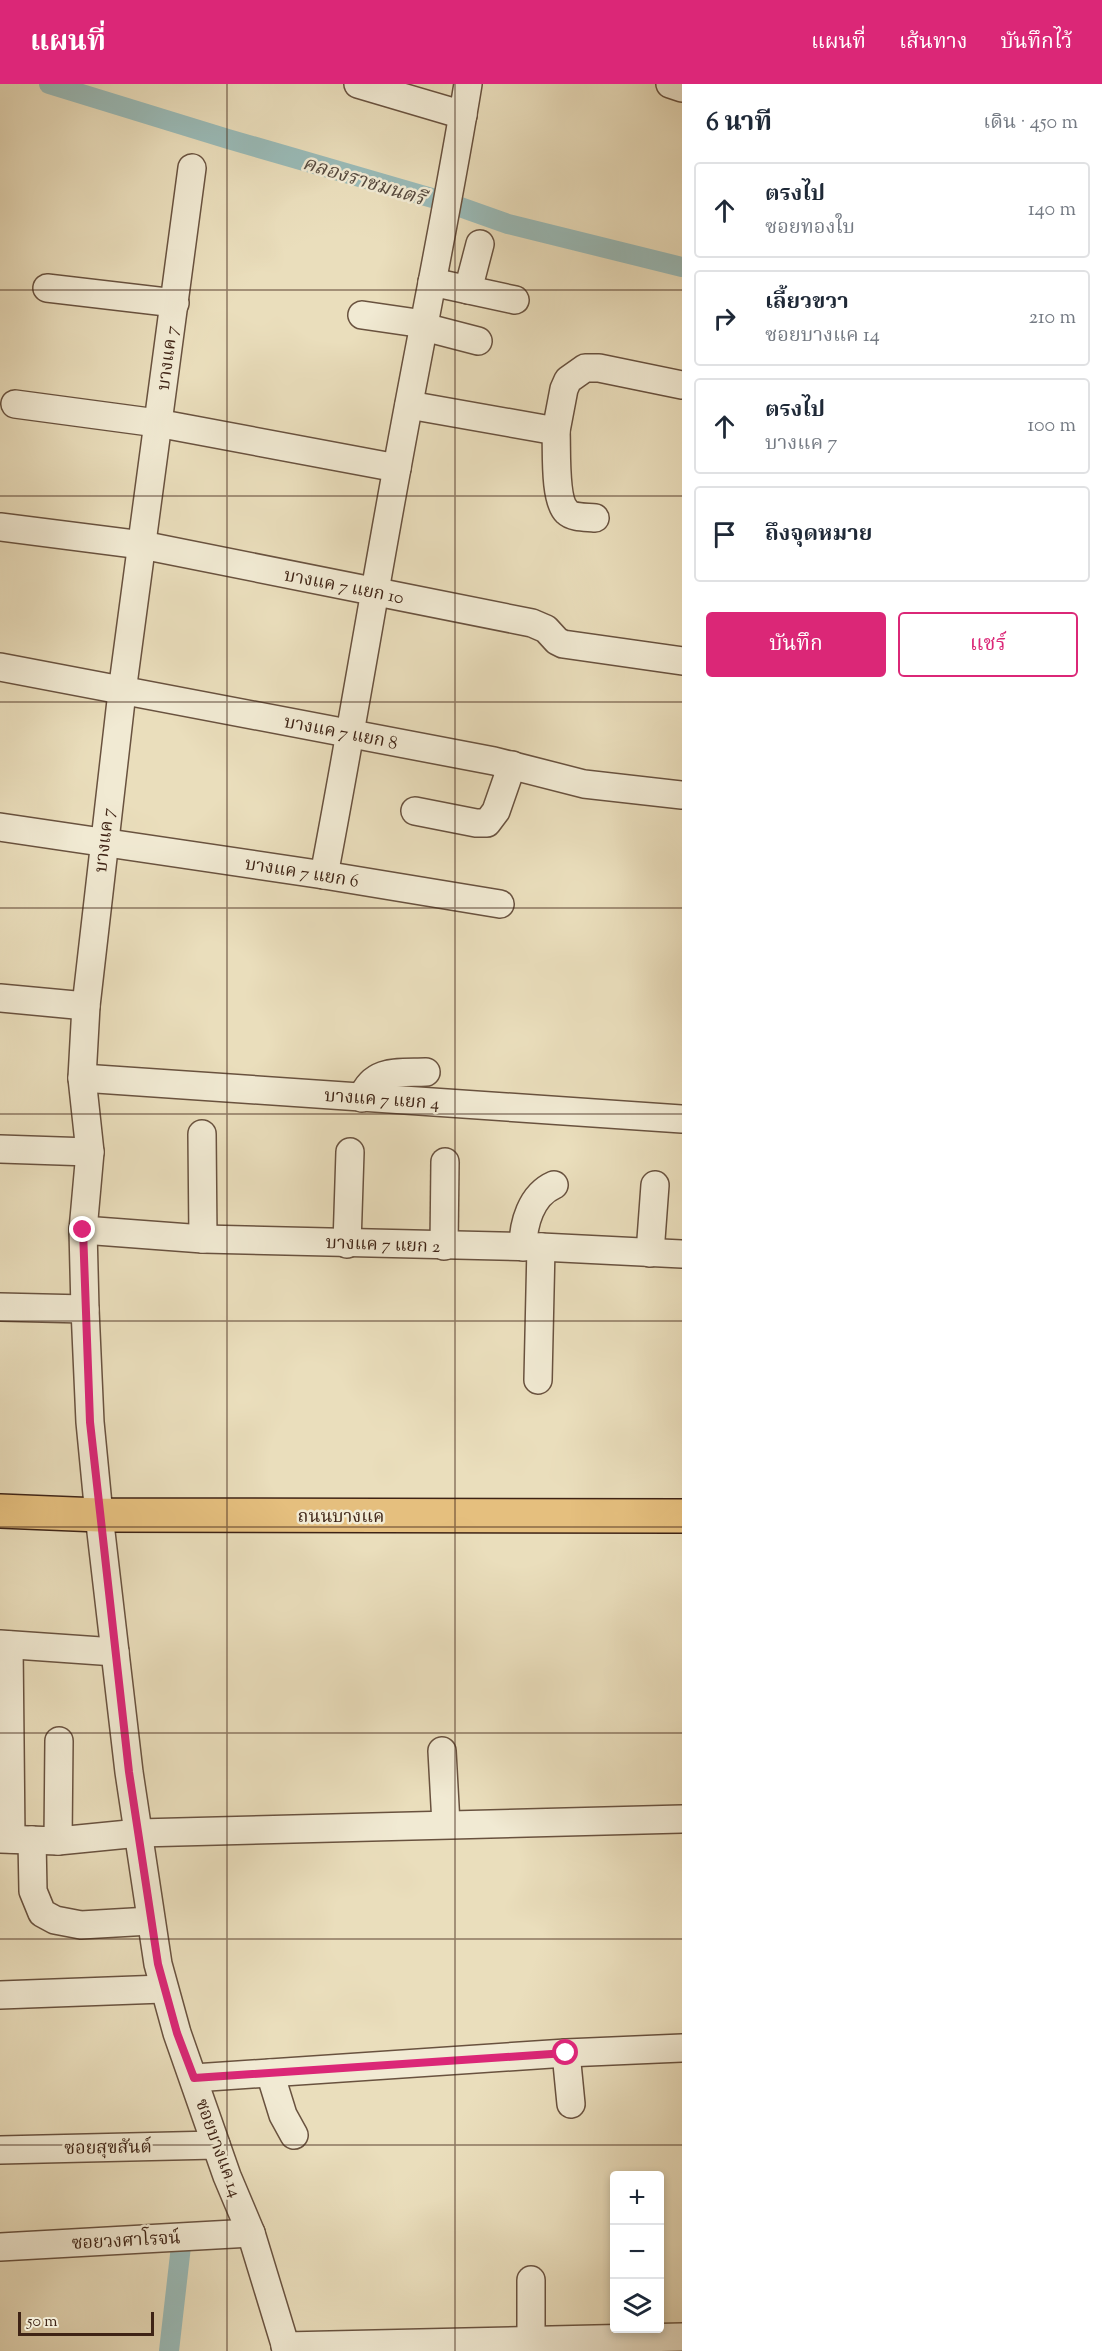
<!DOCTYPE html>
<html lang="th">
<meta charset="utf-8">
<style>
body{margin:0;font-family:"Sorts Mill Goudy","Noto Serif Thai",serif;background:#f6f6f7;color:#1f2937}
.controls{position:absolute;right:18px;bottom:18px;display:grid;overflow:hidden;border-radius:6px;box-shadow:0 3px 9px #0003}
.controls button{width:54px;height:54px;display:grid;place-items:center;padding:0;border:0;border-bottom:2px solid #e0e1e3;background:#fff;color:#1f2937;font:30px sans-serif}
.scale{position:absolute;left:18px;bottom:15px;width:136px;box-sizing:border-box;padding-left:6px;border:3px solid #3e2315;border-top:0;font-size:16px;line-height:21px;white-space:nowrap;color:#3e2315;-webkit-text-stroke:4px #f1ead3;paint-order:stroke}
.stop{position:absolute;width:18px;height:18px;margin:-14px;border:4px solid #db2777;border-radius:50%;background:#fff}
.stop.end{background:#db2777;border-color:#fff;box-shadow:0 2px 6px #0008}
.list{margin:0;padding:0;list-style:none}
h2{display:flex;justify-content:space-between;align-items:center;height:78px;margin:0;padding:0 24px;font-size:26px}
h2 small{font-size:20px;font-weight:400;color:#747a83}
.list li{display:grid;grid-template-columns:39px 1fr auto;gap:18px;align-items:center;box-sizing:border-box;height:96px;margin:0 12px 12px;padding:0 12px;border:2px solid #e0e1e3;border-radius:6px}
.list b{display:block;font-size:22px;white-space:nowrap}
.list p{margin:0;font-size:20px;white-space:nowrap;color:#747a83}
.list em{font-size:20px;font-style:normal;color:#747a83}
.actions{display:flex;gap:12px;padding:18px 24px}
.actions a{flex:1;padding:14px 0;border:2px solid #db2777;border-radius:6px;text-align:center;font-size:21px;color:#db2777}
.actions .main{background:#db2777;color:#fff}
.icon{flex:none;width:33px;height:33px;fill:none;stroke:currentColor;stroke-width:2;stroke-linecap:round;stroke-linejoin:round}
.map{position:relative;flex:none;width:682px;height:2267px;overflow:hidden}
header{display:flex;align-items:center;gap:36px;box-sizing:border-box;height:84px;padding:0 30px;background:#db2777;color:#fff}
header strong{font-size:28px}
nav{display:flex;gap:33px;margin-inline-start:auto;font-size:21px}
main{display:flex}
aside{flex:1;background:#fff}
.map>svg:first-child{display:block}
</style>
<header>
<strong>แผนที่</strong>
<nav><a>แผนที่</a><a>เส้นทาง</a><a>บันทึกไว้</a></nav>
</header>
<main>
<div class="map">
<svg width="682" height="2267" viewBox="0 0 682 2267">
<rect width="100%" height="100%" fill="#eadebc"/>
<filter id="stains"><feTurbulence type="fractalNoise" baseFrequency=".00333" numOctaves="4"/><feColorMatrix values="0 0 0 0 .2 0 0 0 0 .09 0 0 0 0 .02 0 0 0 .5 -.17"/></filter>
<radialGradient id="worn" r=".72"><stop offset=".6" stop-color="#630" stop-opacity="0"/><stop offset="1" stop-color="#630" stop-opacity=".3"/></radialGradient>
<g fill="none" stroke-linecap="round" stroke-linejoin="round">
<g stroke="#9abbb8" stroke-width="20">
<path d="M49,0L228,55L446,118L508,140L682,183"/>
<path d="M169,2267L181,2162"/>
</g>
<g stroke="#69523f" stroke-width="30">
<g id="minor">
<path d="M358,0L463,31"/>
<path d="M670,0L682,4"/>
<path d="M192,84L122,608L86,922L82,994L90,1068L83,1146L85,1225L90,1338L99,1431L129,1688L158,1880L177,1949L227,2092L251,2149L287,2267"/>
<path d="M432,198L515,216"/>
<path d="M47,204L175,219"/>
<path d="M468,206L480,160"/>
<path d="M362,231L424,240"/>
<path d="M424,243L478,257"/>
<path d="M15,320L157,339L397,384"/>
<path d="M409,321L556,347L564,305L568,296L585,284H599L682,301"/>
<path d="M556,347C557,366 554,416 567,428C573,434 587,433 595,434"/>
<path d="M0,443L142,461L532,539L546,545L557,557L563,560L682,577"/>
<path d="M0,583L494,677L584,700L682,711"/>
<path d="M415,727L476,739H487L496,727L512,681"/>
<path d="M0,743L324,791L500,820"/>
<path d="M324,791C350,655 372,520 397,384C420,256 447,129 468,0"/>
<path d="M0,914L86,922"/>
<path d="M82,994L682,1035"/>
<path d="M362,1014C373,984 399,989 426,988"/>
<path d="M202,1050L203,1155"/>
<path d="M0,1065L90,1068"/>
<path d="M83,1146L203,1155L541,1163L682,1170"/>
<path d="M347,1160L350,1068"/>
<path d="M444,1162L445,1078"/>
<path d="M523,1163C523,1140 531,1111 554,1101"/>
<path d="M650,1169L655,1101"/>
<path d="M0,1223L85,1225"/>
<path d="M538,1296L541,1163"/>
<path d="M0,1560L115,1568"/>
<path d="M9,1561L11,1755"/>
<path d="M442,1667L446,1740"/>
<path d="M0,1755L58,1757L139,1749L682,1735"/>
<path d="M32,1756L33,1807L42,1829L55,1836L81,1841L150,1837"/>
<path d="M58,1757L59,1657"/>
<path d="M0,1911L163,1905"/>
<path d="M566,1969L571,2020"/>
<path d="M270,1989L283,2031L294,2051"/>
<path d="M194,1994L566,1969L682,1964"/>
<path d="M0,2066L216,2061"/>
<path d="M0,2163L251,2149"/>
<path d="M531,2196V2256"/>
<path d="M285,2262L682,2253"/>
</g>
</g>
<g stroke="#3e2315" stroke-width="36">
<path id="major" d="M0,1427L99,1431L682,1432"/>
</g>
<use href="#minor" stroke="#f1ead3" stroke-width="27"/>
<use href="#major" stroke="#e5bf7e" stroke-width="33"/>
</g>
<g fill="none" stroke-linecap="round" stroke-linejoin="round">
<path stroke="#db2777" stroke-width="8" d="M83,1146L90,1338L129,1688L158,1880L177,1949L194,1994L566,1969"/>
</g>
<path fill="none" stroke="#3e2315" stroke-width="1.5" stroke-opacity="0.55" d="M227,0V2267M455,0V2267M0,206H682M0,412H682M0,618H682M0,824H682M0,1030H682M0,1237H682M0,1443H682M0,1649H682M0,1855H682M0,2061H682"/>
<g text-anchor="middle" stroke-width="5" stroke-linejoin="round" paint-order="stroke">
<g font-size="18" fill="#3e2315" stroke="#f1ead3">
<text transform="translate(167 274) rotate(-82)" y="6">บางแค 7</text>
<text transform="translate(344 502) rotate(11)" y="6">บางแค 7 แยก 10</text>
<text transform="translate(341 648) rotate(11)" y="6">บางแค 7 แยก 8</text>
<text transform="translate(104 756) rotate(-83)" y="6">บางแค 7</text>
<text transform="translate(302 788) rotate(9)" y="6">บางแค 7 แยก 6</text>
<text transform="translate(382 1015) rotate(4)" y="6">บางแค 7 แยก 4</text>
<text transform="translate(383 1160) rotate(2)" y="6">บางแค 7 แยก 2</text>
<text x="341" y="1438">ถนนบางแค</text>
<text transform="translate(108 2063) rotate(-1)" y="6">ซอยสุขสันต์</text>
<text transform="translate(219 2064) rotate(70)" y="6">ซอยบางแค 14</text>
<text transform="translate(126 2156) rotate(-3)" y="6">ซอยวงศาโรจน์</text>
</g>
<g font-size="20" font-style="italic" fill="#55493e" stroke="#f1ead3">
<text transform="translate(364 96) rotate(17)" y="7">คลองราชมนตรี</text>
</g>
</g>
<rect width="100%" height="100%" filter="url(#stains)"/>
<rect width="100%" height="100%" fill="url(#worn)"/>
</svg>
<div class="controls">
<button>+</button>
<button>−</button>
<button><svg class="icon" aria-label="layers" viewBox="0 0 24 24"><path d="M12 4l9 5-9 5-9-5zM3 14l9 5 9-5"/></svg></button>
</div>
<div class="scale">50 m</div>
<div class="stop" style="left:566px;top:1969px"></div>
<div class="stop end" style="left:83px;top:1146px"></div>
</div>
<aside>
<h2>6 นาที<small>เดิน · 450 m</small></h2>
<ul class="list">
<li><svg class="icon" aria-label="ahead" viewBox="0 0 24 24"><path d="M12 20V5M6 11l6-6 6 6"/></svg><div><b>ตรงไป</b><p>ซอยทองใบ</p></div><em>140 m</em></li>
<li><svg class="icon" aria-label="right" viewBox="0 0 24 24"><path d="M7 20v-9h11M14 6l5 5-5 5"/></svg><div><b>เลี้ยวขวา</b><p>ซอยบางแค 14</p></div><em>210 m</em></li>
<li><svg class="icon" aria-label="ahead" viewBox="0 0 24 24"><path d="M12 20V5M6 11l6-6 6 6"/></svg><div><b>ตรงไป</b><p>บางแค 7</p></div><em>100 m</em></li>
<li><svg class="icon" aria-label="arrive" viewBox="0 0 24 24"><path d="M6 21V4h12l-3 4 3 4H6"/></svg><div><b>ถึงจุดหมาย</b></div></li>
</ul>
<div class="actions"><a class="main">บันทึก</a><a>แชร์</a></div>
</aside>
</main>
